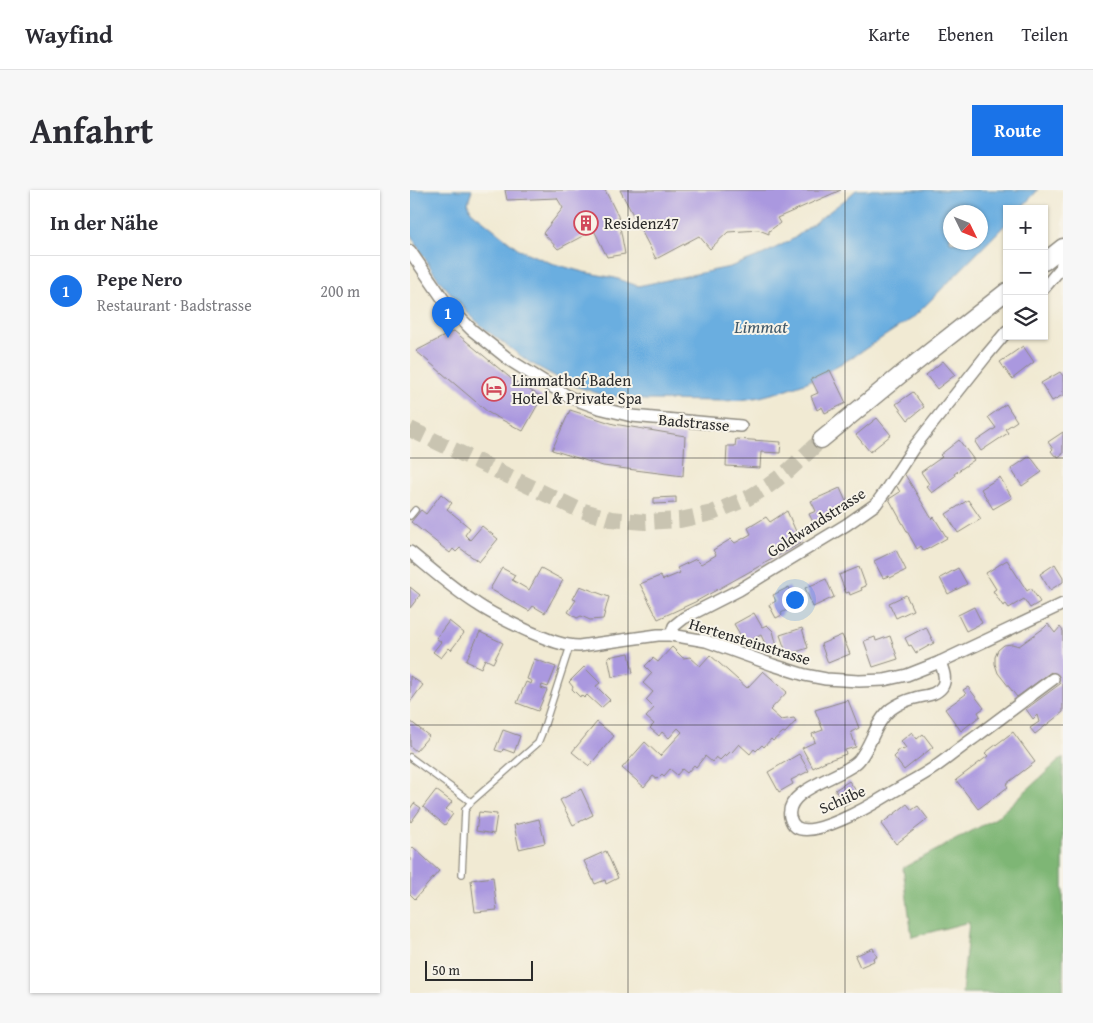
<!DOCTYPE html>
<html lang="de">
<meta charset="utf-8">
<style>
body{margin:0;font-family:"Gentium Book Plus",serif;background:#f7f7f7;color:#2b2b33}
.controls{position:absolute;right:15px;top:15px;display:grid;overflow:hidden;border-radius:0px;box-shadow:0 1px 4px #0004}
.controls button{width:45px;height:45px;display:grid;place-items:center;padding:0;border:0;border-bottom:1px solid #e1e1e2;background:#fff;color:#2b2b33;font:25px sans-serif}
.compass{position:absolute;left:533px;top:15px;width:45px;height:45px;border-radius:50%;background:#fff;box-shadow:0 1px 4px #0004;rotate:133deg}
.scale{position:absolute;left:15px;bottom:12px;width:108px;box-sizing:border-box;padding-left:5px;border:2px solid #2b2b2b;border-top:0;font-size:14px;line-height:18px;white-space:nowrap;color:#2b2b2b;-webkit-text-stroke:4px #f7f3e8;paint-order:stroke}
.you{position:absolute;left:384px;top:409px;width:18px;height:18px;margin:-12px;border:4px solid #fff;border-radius:50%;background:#1a73e8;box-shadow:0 0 0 8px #1a73e833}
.badge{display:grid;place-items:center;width:32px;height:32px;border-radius:50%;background:#1a73e8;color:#fff;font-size:16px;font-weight:700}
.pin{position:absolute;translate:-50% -41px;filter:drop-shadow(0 1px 2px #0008)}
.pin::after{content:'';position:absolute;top:26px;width:18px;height:15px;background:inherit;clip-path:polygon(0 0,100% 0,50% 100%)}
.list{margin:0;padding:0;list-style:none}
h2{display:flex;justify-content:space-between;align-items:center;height:65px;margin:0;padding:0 20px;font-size:21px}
h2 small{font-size:16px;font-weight:400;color:#7c7c81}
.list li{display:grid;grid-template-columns:32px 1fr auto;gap:15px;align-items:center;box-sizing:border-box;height:70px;padding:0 20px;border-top:1px solid #e1e1e2}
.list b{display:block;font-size:19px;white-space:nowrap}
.list p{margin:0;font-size:16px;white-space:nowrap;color:#7c7c81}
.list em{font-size:16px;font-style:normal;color:#7c7c81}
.icon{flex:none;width:28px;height:28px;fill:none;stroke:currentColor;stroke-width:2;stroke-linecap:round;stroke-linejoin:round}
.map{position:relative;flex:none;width:653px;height:803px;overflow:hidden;border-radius:0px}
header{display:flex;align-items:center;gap:30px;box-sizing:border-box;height:70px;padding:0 25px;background:#fff;border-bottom:1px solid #e1e1e2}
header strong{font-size:24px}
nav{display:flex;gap:28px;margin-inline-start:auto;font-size:18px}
.intro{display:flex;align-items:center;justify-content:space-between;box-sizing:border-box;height:120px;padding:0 30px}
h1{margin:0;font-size:35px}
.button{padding:12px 22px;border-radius:0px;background:#1a73e8;color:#fff;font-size:18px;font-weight:700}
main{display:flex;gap:30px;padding:0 30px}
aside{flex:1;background:#fff;border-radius:0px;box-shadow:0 1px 4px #0004}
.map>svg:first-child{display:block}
</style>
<header>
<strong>Wayfind</strong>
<nav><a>Karte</a><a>Ebenen</a><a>Teilen</a></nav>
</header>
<div class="intro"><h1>Anfahrt</h1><a class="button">Route</a></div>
<main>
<aside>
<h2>In der Nähe<small></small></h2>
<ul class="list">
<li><span class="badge">1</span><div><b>Pepe Nero</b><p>Restaurant · Badstrasse</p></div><em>200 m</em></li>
</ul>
</aside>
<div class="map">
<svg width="653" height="803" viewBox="0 0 653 803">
<rect width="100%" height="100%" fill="#f7f3e8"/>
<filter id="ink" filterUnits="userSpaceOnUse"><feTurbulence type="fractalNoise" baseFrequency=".02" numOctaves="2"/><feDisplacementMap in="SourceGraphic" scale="10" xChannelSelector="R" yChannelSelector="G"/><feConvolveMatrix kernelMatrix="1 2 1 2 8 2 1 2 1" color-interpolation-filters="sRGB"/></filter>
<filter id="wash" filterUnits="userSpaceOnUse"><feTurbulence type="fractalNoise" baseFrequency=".0096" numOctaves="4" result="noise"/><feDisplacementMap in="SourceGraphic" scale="20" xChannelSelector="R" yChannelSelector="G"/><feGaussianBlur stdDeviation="1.12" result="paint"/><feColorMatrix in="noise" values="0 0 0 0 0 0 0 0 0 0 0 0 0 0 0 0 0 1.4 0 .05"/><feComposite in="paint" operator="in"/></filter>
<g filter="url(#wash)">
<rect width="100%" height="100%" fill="#f1ead3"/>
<path fill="#7eb674" stroke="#547050" d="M653,567V803H552L559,732L502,747L493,678L586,628Z"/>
<path fill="#6baee0" stroke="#4b6c86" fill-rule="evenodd" d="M0,0H62L58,13L61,21L110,60L141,73L173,82L205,88L228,96L320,77L354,64L383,49L436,9L446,0H628L610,19H597V33L505,126L443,167L397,192L369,202L350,207L331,210L314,211L235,210L193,205L159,194L119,172L76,140L59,124L29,90L17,72L3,49L0,43ZM540,22H570V52H540Z"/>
<g id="blocks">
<g fill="#aa98df">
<path d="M95,0H195L208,26L215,64L197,67L184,40L148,59L133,43L153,18L147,8L97,10Z"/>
<path d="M210,0H431L367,28L370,33L359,41V44L349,40L318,42L300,59L289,46L246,69Z"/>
<path d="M44,141L104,191L132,207L113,241L79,223L6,161Z"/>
<path d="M613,156L624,172L602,189L590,172Z"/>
<path d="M533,171L545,185L527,199L516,185Z"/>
<path d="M420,180L436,213L415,223L412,217L407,220L401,206L408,203L401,189Z"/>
<path d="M650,182L653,186V205L642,211L631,193Z"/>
<path d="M503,202L514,217L498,230L486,214Z"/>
<path d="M596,214L607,231L595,239L598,243L571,261L565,252L586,238L578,227Z"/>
<path d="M160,220L204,234L275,246L273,286L193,276L142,260Z"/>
<path d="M467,228L481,245L460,262L446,245Z"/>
<path d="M653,242V264L648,267L647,265L645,266L641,261L643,259L638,252Z"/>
<path d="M326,249L371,252L370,263L351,262L350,278L316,276L317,256H325Z"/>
<path d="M549,250L564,270L544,284L545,286L522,303L516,296L519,294L511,282L532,267L530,265Z"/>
<path d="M620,266L632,282L612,296L601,279Z"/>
<path d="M494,283L522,329L524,327L537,348L514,361L511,356L507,359L479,309L490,302L486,295Z"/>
<path d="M590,287L602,308L583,319L571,299Z"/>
<path d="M430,298L439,318L404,334L399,324L406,321L401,311Z"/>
<path d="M31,304L42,313L37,319L60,338L55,345L60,350L72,336L88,349L69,372L50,358L46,362L43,359L40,363L1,332L11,320L16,324Z"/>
<path d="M266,307V313L244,314V308Z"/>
<path d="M558,310L571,329L548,343L536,324Z"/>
<path d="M377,321L391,353L285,412L248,429L230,394L250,386L253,390L270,383L267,378L286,369L291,374L306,365L303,360L321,349L325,353L341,344L338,338L356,327L360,332Z"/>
<path d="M486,360L496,380L480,388L479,386L473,388L464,371Z"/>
<path d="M597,370L617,401L621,398L630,412L620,418L614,409L599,418L596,414L593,416L583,401L586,399L576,383Z"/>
<path d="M645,374L653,387V392L640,400L630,384Z"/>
<path d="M449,377L456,396L451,398L452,400L440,405L439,402L436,403L429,385Z"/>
<path d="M92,378L105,385L102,390L119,400L131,378L153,390L135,423L123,416L119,421L80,399Z"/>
<path d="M548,378L557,394L538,404L530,388Z"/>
<path d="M416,389L424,407L403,417L395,398Z"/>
<path d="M170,396L199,407L193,429L180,430L171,426L167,428L158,422L166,410L163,409Z"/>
<path d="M0,397L10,405L0,418Z"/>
<path d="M379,397L387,415L371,423L372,425L366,428L359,415L366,411L363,405Z"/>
<path d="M496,405L503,420L486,428L479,413Z"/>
<path d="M564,417L572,433L556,441L548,425Z"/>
<path d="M344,423L352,437L357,435L363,441L367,456L358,460L351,445L335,453L324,434Z"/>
<path d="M39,431L54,443L41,460L39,458L31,468L23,462L31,452L26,448Z"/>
<path d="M638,434L645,443L650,437L653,441V522L625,544L620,538L629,532L627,525L623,529L616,519L650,494L641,482L607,507L588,483L585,474V467L588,460L594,455L602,454L609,456L634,438Z"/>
<path d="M516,437L524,453L506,463L501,455L499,456L495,448Z"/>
<path d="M392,438L398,458L377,465L370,445Z"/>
<path d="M70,442L93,453L83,473L75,469L71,478L56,471Z"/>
<path d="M432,445L440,464L418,473L411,454Z"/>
<path d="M480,446L488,469L463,477L454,451L465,447L466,451Z"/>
<path d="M262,457L273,468L280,467L290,476L300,465L337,498L353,481L377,502L360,520L371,530L384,528L386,531L375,543L373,542L363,551L361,549L354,557L352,555L346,561L344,559L340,564L329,554L322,562L321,561L316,566L315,565L310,570L306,567L302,572L295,566L286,577L284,575L277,583L272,579L267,585L260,579L254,586L252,584L247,589L243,586L234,597L212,578L235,552L250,566L272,542L268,538L259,548L252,542L249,546L240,538L244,534L236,527L244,518L236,510L243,502L233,493L242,483L235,476L243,468L248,472Z"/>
<path d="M219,463L223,483L202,487L198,467Z"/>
<path d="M124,469L146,477L138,497L132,495L131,498L137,500L128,521L107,513L116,492L121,494L122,491L117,489Z"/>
<path d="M174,477L190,493L186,496L200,510L191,518L177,505L174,508L171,505L170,507L162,499L163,497L159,492Z"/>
<path d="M0,486L13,495L0,512Z"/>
<path d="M558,497L574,518L568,522L570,526L551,541L535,519L556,504L553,500Z"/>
<path d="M438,510L449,538L441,542L446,557L435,560L436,564L414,572L403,578L392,558L405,552L402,544L413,540L405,520Z"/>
<path d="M0,531L19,546L6,561L0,556Z"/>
<path d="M187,532L204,546L179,576L162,562Z"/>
<path d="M93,540L110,546L104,563L93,559L92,562L85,560Z"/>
<path d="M502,542L507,549L513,544L523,557L494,580L484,567L487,564L486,562L491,558L493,560L496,558L491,551Z"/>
<path d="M603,542L625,572L596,594L598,597L568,619L546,590L578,566L575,563Z"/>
<path d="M389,564L399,581L381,590L383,594L369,602L358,582Z"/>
<path d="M439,591L450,606L435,615L425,600Z"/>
<path d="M171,599L183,625L163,635L150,610Z"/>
<path d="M26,600L42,612L36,619L43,624L35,635L13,617Z"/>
<path d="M4,613L11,618L1,632L0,631V619Z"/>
<path d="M497,614L502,620L508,616L518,629L486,654L471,634Z"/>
<path d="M69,622L87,624L84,644L66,641Z"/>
<path d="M129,629L135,653L109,659L104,635Z"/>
<path d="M3,657L29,681L5,709L0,704V660Z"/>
<path d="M196,661L208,688L196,694L195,690L185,694L174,671Z"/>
<path d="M83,687L87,720L65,722L61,690Z"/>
<path d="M463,758L467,767L463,768L464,771L450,777L445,766Z"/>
</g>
</g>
</g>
<g filter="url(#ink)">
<use href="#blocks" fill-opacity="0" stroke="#8e8a7f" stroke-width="1"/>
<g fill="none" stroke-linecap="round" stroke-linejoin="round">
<path stroke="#c9c4b1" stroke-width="16" stroke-dasharray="16 8" stroke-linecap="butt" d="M0,239L167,319L201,329L235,332L270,330L302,323L338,308L358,296L378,281L411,250"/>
<g stroke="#8e8a7f" stroke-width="8">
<g id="service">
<path d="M0,326L5,320"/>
<path d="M0,567L61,612L128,553L132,543L160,456"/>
<path d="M52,684L55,620L61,612"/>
</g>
</g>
<g stroke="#8e8a7f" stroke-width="14">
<g id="minor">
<path d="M0,61L38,116L62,140L101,171L159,207L189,218L222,226L331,236"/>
<path d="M634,98L651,78L653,68"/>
<path d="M0,362C22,380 43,399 67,414C83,425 101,433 118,441C135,448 151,456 169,456L248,445H261L296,451L363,475L395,485L416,489L449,491L474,490L497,485L530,472L653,414"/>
<path d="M261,445L264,436L274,428L329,400L436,335L466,314L474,303L504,257L576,166L597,141"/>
<path d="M530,472C533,480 537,489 532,497C525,506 515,505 505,508C497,510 488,514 481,519C465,532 462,554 449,570C435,587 374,598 380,627C381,631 382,634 386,637C403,649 460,616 476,606C492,596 509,588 525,577C538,568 551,557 564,548C591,528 617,508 643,489"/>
</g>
</g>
<g stroke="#8e8a7f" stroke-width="19">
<g id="secondary">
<path d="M634,72L653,57"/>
<path d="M411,250L489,186L597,101"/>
</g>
</g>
<use href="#service" stroke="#fff" stroke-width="5.5"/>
<use href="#minor" stroke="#fff" stroke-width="11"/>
<use href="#secondary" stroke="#fff" stroke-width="16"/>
</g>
</g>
<path fill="none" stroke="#2b2b2b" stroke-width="1" stroke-opacity="0.55" d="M218,0V803M435,0V803M0,268H653M0,535H653"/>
<defs>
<g id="building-ring" transform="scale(1.25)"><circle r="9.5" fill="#f7f3e8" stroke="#d1495b" stroke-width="1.5"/><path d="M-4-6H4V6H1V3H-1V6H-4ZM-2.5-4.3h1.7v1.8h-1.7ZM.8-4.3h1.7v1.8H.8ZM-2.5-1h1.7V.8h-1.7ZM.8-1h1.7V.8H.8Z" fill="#d1495b"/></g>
<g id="hotel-ring" transform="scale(1.25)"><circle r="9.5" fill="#f7f3e8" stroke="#d1495b" stroke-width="1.5"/><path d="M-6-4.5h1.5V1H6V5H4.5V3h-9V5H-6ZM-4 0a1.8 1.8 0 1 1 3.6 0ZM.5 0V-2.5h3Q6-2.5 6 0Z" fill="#d1495b"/></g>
</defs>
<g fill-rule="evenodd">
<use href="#building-ring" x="176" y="33"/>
<use href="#hotel-ring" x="84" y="199"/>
</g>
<g text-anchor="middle" stroke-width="4" stroke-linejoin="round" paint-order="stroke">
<g font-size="16" fill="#2b2b2b" stroke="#f7f3e8" text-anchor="start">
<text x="194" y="39">Residenz47</text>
<text x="102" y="196">Limmathof Baden<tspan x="102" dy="18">Hotel &amp; Private Spa</tspan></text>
</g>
<g font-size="16" fill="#2b2b2b" stroke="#f7f3e8">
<text transform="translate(284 232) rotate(5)" y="6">Badstrasse</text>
<text transform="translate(406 332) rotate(-33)" y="6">Goldwandstrasse</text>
<text transform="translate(340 451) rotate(17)" y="6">Hertensteinstrasse</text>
<text transform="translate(432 609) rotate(-24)" y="6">Schiibe</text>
</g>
<g font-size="18" font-style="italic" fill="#41596a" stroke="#f7f3e8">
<text x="351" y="143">Limmat</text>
</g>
</g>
</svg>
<div class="controls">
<button>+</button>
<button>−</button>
<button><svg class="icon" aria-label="layers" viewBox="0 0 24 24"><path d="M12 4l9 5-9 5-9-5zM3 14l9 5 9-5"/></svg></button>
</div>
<svg class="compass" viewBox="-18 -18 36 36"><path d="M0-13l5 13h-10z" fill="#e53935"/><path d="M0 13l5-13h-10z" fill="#7c7c81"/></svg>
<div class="scale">50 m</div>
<div class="you"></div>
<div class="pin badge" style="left:38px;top:148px">1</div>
</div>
</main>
